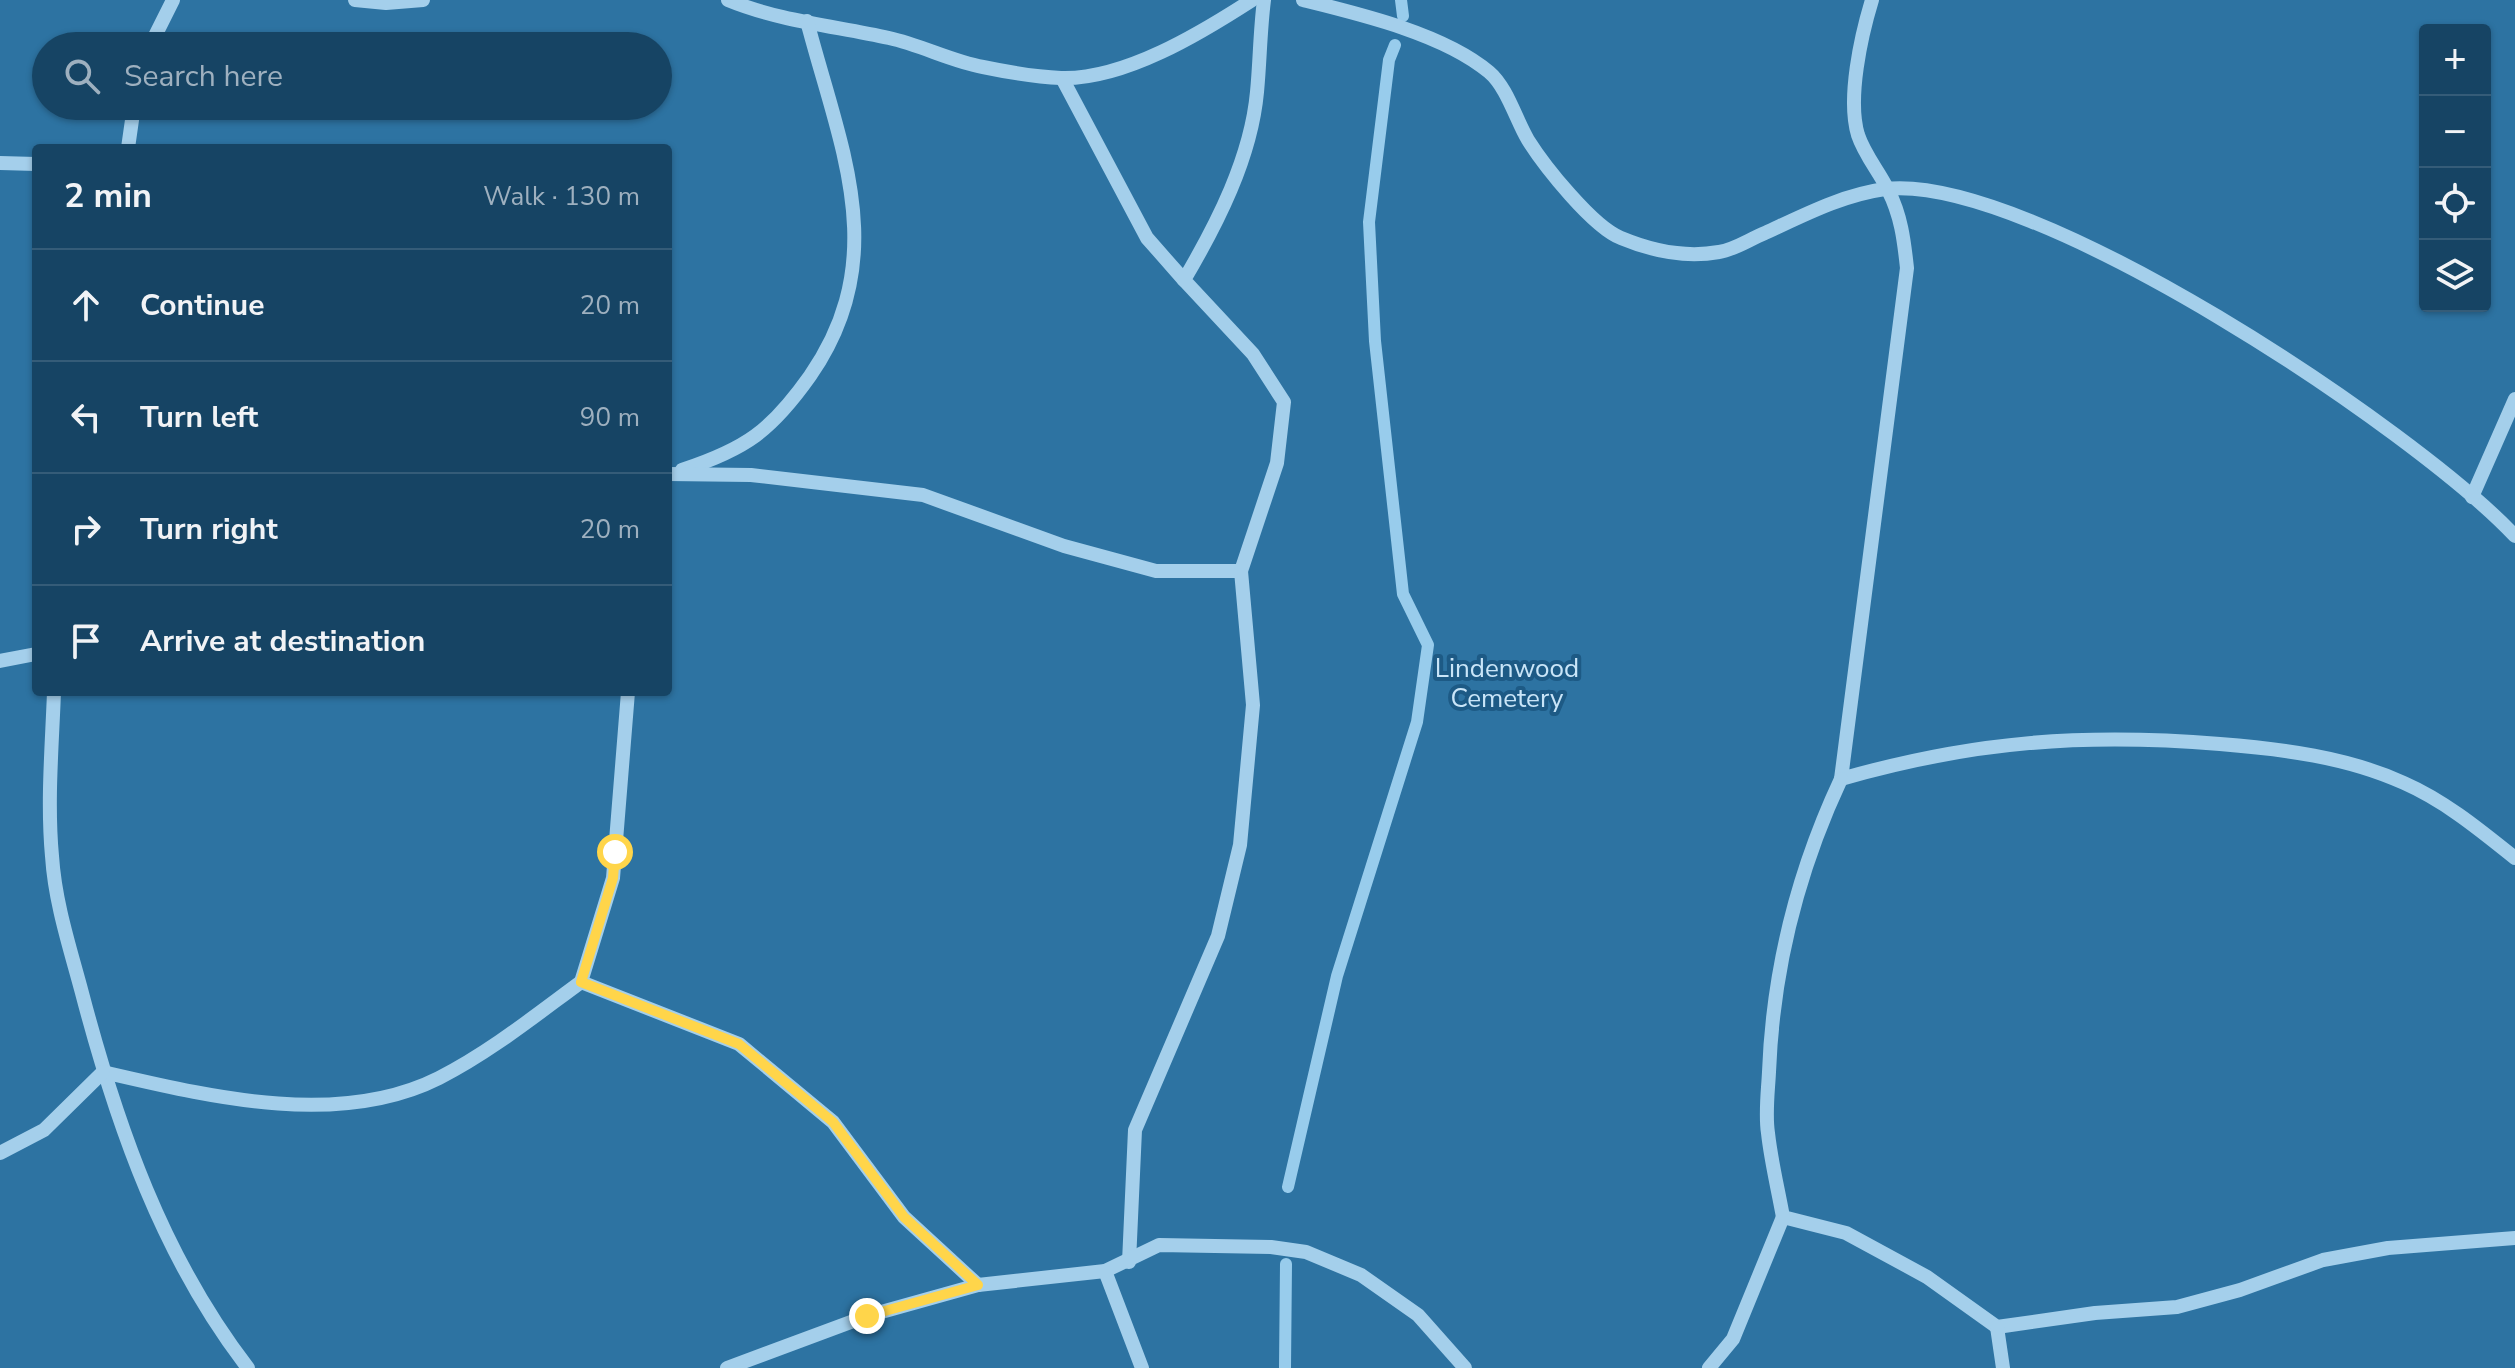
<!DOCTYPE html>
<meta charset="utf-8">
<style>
body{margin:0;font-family:"Nunito Sans",sans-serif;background:#1f4b6a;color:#f1f3f6}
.controls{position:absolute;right:24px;top:24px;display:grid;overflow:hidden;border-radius:8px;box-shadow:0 2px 6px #0004}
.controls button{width:72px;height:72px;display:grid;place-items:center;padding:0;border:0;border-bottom:2px solid #355c78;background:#164464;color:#f1f3f6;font:40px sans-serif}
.stop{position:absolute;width:24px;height:24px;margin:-18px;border:6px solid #ffd54a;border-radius:50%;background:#fff}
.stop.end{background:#ffd54a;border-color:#fff;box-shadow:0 2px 8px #0008}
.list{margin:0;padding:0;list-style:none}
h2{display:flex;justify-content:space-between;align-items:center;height:104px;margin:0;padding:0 32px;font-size:34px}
h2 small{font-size:26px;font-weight:400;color:#9eb0bf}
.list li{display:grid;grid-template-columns:52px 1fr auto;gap:24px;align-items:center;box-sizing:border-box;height:112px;padding:0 32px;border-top:2px solid #355c78}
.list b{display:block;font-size:30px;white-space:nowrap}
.list em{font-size:26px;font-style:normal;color:#9eb0bf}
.icon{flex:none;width:44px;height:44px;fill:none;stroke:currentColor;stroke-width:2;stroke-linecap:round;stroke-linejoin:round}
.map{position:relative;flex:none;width:2515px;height:1368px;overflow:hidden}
.search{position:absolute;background:#164464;box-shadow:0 2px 6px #0004;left:32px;top:32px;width:640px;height:88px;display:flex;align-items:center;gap:20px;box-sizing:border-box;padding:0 28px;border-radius:44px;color:#9eb0bf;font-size:30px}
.panel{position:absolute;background:#164464;box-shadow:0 2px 6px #0004;left:32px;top:144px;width:640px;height:552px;border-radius:8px}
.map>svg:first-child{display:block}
</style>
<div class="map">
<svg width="2515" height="1368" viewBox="0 0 2515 1368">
<rect width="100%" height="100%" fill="#1d5a85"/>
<path fill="#2d73a2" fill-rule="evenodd" d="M0,0H2515V1368H0ZM2425,30H2485V306H2425ZM46,46H658V106H46ZM36,148H668V692H36Z"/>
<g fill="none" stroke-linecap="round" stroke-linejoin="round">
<g stroke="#98ccec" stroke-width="12">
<path d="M1401,0L1403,16"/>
<path d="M1288,1187L1337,976L1417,722L1428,645L1403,594L1375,341L1369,222L1389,60L1395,45"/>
<path d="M1285,1368L1286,1264"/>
</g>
<g stroke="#a4cfeb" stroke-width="14">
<path d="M355,0L386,3L423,0"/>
<path d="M728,0C779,21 835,26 889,38C921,45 951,61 983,67C1007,72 1036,77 1061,78C1124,80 1201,33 1252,0"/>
<path d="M1303,0C1360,14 1444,34 1489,72C1507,87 1516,120 1528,140C1545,167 1593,227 1621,238C1652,251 1685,258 1719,252C1734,250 1750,239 1765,233C1804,215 1842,195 1885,189C2031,172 2415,430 2515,536"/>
<path d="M1872,0C1861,36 1847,99 1858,135C1865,156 1879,171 1888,190C1901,215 1904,240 1907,268L1841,779C1973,741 2084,733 2220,744C2282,749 2347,757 2404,783C2445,801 2480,830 2515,858"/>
<path d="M150,46L173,0"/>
<path d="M1062,78L1147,238L1184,280"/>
<path d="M128,148L134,106"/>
<path d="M0,163L36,164"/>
<path d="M682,470C746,449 771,431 810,376C893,257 840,147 807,21"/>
<path d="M668,474L751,475L923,495L1064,546L1156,571H1241"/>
<path d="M2472,497L2515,399"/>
<path d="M0,661L36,654"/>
<path d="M54,692C52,746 47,802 52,856C55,903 70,948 82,993C117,1126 163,1258 248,1368"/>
<path d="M628,692L613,878L581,982L739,1044L833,1122L904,1217L978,1285"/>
<path d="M1841,779C1797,873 1773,968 1769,1072C1768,1092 1765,1114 1768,1133C1771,1161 1778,1189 1783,1217L1846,1233L1927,1277L1997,1327L2095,1313L2177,1307L2240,1290L2323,1260L2388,1248L2515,1238"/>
<path d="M103,1072C207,1096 338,1129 439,1078C490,1052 536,1015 581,982"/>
<path d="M0,1153L44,1130L103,1072"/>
<path d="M1129,1262L1135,1130L1218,936L1240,845L1253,705L1241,571L1277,463L1284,402L1253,354L1184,280C1217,224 1251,158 1257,92C1260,61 1260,31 1264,0"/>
<path d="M1105,1271L1142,1368"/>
<path d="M1997,1327L2003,1368"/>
<path d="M727,1368L867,1316L978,1285L1105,1271L1159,1245L1271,1247L1306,1252L1361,1275L1418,1315L1465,1368"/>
<path d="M1709,1368L1733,1339L1783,1217"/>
</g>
</g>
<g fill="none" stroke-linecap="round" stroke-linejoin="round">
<path stroke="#ffd54a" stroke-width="10" d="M615,852L613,878L581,982L739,1044L833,1122L904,1217L978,1285L867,1316"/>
</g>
<g text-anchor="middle" stroke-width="8" stroke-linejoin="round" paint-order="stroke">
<g font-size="26" fill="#c9e5f8" stroke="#1d5a85">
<text x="1507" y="677">Lindenwood<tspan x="1507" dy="30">Cemetery</tspan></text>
</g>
</g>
</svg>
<div class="controls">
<button>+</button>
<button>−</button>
<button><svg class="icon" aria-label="locate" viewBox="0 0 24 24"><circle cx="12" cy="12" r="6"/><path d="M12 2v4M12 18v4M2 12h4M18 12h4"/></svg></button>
<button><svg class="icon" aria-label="layers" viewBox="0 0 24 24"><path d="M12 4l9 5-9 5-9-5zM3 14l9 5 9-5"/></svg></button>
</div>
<div class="stop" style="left:615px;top:852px"></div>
<div class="stop end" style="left:867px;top:1316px"></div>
<div class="search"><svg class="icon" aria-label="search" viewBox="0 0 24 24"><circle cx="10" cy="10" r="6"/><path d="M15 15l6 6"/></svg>Search here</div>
<section class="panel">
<h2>2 min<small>Walk · 130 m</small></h2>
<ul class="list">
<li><svg class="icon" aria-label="ahead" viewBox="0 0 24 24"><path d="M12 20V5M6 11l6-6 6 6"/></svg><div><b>Continue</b></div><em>20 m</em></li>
<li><svg class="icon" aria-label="left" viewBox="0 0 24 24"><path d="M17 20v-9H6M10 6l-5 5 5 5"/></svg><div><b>Turn left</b></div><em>90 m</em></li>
<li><svg class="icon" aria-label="right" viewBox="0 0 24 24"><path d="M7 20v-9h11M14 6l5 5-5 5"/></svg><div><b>Turn right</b></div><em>20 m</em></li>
<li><svg class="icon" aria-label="arrive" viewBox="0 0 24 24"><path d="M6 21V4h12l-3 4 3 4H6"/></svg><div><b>Arrive at destination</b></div></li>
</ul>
</section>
</div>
